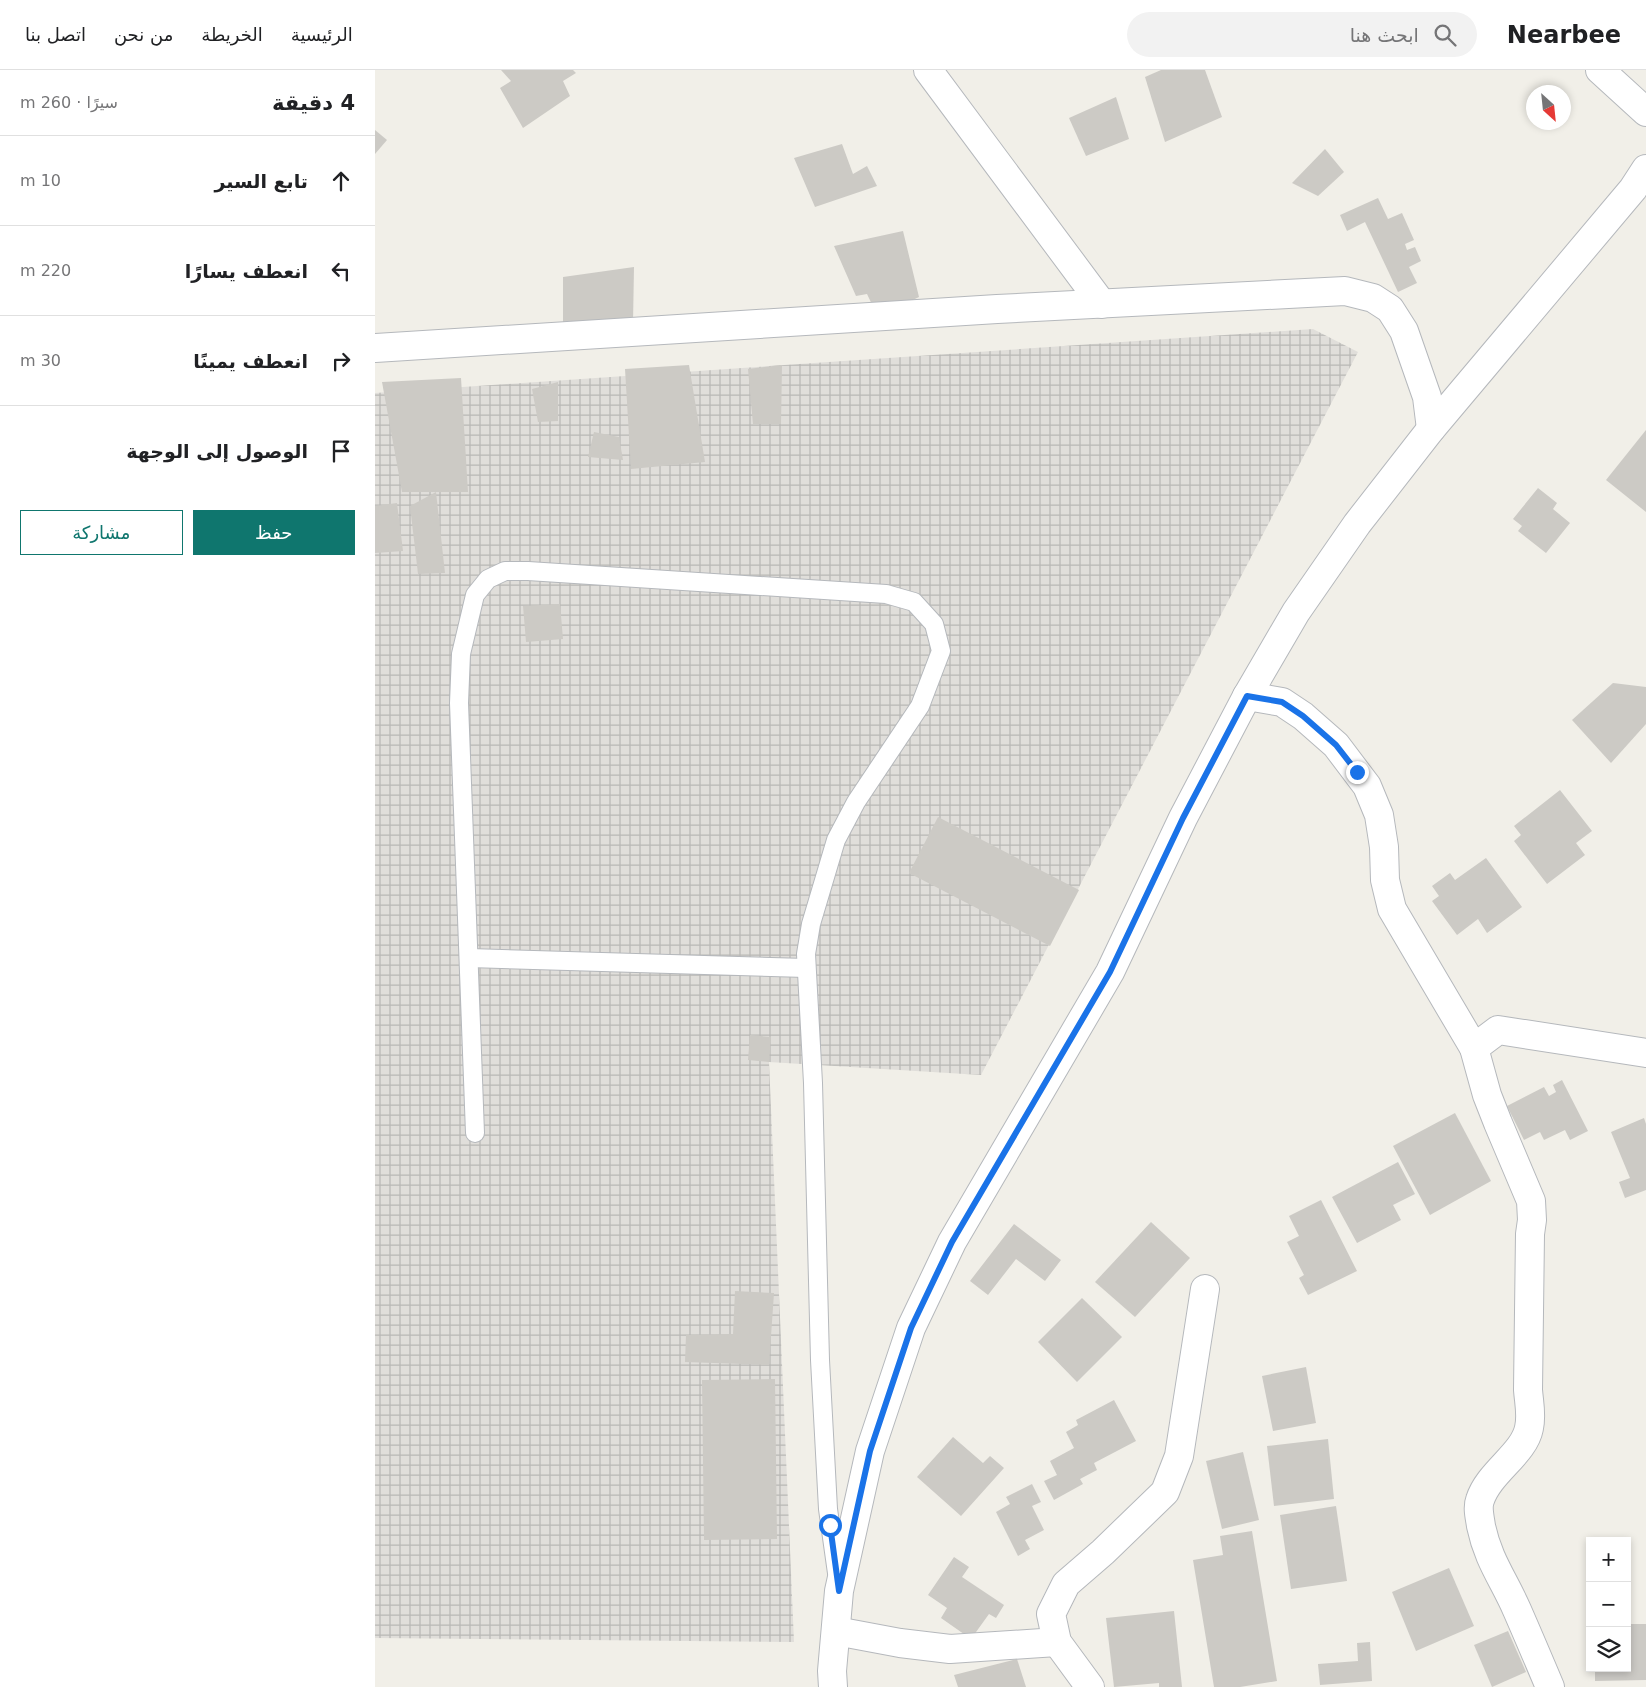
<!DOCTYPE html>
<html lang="ar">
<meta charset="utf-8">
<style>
body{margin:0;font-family:"DejaVu Sans",Cairo,sans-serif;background:#f2f2f2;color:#202124;direction:rtl}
.controls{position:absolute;right:15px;bottom:15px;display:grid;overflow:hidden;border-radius:0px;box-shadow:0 2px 8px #0003}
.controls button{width:45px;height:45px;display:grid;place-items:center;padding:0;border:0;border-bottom:1px solid #e0e0e0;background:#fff;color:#202124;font:25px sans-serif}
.compass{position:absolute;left:1151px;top:15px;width:45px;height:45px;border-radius:50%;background:#fff;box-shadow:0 2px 8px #0003;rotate:153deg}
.stop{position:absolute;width:15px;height:15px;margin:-11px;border:4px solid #1a73e8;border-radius:50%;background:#fff}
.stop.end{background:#1a73e8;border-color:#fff;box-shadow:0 1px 5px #0008}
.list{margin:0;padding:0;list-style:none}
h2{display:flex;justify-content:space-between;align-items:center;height:65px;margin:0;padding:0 20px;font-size:21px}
h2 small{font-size:16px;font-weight:400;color:#757577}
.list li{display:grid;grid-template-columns:32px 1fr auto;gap:15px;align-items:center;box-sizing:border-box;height:90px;padding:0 20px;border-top:1px solid #e0e0e0}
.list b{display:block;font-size:19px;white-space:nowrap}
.list em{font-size:16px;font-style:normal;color:#757577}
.actions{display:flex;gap:10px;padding:15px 20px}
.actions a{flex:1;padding:11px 0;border:1px solid #0f766e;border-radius:0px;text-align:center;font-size:18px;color:#0f766e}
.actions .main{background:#0f766e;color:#fff}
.icon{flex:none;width:28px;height:28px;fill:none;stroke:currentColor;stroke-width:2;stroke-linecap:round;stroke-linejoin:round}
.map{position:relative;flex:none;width:1271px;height:1617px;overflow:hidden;direction:ltr}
header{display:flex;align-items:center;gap:30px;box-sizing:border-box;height:70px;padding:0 25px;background:#fff;border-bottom:1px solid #e0e0e0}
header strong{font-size:24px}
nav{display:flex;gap:28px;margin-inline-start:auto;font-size:18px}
.search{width:350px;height:45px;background:#f2f2f2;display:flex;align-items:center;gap:12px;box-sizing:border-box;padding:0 18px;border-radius:28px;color:#757577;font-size:19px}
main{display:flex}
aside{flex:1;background:#fff}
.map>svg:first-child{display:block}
</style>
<header>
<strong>Nearbee</strong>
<div class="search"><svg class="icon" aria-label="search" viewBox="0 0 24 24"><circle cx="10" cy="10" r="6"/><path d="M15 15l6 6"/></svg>ابحث هنا</div>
<nav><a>الرئيسية</a><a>الخريطة</a><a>من نحن</a><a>اتصل بنا</a></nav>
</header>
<main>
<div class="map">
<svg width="1271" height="1617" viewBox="0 0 1271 1617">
<defs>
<pattern id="industrial-grid" width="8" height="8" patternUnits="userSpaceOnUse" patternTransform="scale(1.25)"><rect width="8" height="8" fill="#e0deda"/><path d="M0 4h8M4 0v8" fill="none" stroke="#b9b8b5"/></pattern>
</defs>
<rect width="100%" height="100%" fill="#f1efe8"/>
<path fill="url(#industrial-grid)" d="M938,259L983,282L606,1005L394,992L419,1572L0,1568V323Z"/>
<g fill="#cccac5">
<path d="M126,0H198L201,3L188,11L195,26L148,58L125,18L136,11Z"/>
<path d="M786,0H830L847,47L790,72L770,7Z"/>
<path d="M741,27L754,69L711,86L694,48Z"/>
<path d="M0,60L12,70L0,84Z"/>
<path d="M467,74L478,104L492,96L502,116L440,137L419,88Z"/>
<path d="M950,79L969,102L943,126L917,113Z"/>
<path d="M1003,128L1013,149L1027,143L1039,170L1030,174L1032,180L1040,177L1046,191L1034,197L1042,213L1023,222L990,152L972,161L965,145Z"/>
<path d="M528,161L544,227L503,247L492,224L481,226L459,176Z"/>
<path d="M259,197L258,253L188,255V207Z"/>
<path d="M314,295L330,392L256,399L250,299Z"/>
<path d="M407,295L406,354H378L373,299Z"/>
<path d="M86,308L93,422H27L7,312Z"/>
<path d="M183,312V351L163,352L157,319Z"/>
<path d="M1271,360V442L1231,410Z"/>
<path d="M219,362L244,367L248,390L213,387Z"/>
<path d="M1163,418L1182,433L1178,439L1195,453L1171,483L1143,461L1147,456L1138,449Z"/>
<path d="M61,422L70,503L43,504L35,436Z"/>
<path d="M22,433L28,481L0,483V436Z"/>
<path d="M185,534L188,569L151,572L148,536Z"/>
<path d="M1238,613L1271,617V654L1236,693L1197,650Z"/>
<path d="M1185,720L1217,761L1201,773L1210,785L1172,814L1139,771L1146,765L1139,756Z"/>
<path d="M563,747L704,820L675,876L534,803Z"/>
<path d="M1111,788L1147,837L1112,863L1103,849L1082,865L1057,831L1064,826L1057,816L1075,803L1080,810Z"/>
<path d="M375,965L396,967L394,992L373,990Z"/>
<path d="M1187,1010L1213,1061L1195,1070L1190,1060L1169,1070L1165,1062L1149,1070L1132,1036L1169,1017L1174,1026L1181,1022L1178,1015Z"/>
<path d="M1080,1043L1116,1111L1055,1145L1018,1076Z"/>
<path d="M1269,1048L1271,1054V1120L1250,1128L1244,1112L1255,1108L1236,1062Z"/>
<path d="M1023,1092L1040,1124L1018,1135L1026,1150L982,1173L957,1127Z"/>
<path d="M946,1130L982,1201L933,1225L924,1208L929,1205L912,1172L924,1166L914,1146Z"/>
<path d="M776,1152L815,1188L760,1247L720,1212Z"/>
<path d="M639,1154L686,1190L670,1211L641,1189L613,1225L595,1211Z"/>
<path d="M360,1221L399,1223L394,1295L310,1292L311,1265L358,1264Z"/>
<path d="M707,1228L747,1267L702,1312L663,1272Z"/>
<path d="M931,1297L941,1353L898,1361L887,1306Z"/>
<path d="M400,1309L402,1469L329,1470L327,1310Z"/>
<path d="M739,1330L761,1371L719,1393L722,1400L705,1409L708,1414L679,1430L669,1411L682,1405L675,1391L699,1378L691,1362L703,1355L701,1350Z"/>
<path d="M578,1367L608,1393L615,1386L629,1398L586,1446L542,1407Z"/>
<path d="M953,1369L959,1429L899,1436L892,1376Z"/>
<path d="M868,1382L884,1450L847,1459L831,1391Z"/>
<path d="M657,1414L666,1432L657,1436L669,1460L650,1470L655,1479L643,1486L621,1442L635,1434L631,1427Z"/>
<path d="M961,1436L972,1511L916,1519L905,1445Z"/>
<path d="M877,1461L902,1611L865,1617H839L818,1490L848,1485L845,1466Z"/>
<path d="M579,1487L594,1497L587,1507L629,1535L621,1548L614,1544L596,1569L566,1548L572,1538L553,1525Z"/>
<path d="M1074,1498L1099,1556L1041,1581L1017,1522Z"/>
<path d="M799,1541L807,1617H784V1613L739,1617L731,1548Z"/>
<path d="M1252,1554H1271V1610L1220,1611V1598H1252Z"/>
<path d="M1133,1561L1151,1602L1117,1617L1099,1575Z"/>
<path d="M995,1572L997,1611L945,1615L943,1594L983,1591L982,1573Z"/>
<path d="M642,1589L651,1617H583L579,1605Z"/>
</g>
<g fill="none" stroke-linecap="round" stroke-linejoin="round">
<g stroke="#b5b8bc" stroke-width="20">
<g id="lane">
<path d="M94,888L431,898"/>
<path d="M100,1063L84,633L86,584L100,525L113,509L130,501H153L511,524L539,532L559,554L566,581L545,636L481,732L461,770L436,854L431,884L438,1013L445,1290L453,1439L462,1503"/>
</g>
</g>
<g stroke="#b5b8bc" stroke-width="30">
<g id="street">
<path d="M553,0L727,234"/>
<path d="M1225,0L1271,42"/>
<path d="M0,278L622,239L970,221L998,228L1015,239L1029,261L1052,327L1056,359"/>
<path d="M872,626L907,632L928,646L961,675L992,716L1004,745L1009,777L1010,810L1017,839L1099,978"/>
<path d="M461,1561L525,1573L575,1579L682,1572"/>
<path d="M458,1617L457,1601L464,1521L495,1381L536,1258L577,1172L735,902L808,748L872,626L921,542L982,454L1056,359L1258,119L1271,99"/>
<path d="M715,1617L682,1572L676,1544L691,1514L728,1482L790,1422L804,1386L830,1219"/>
<path d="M1175,1617C1164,1591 1153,1565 1142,1540C1129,1510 1113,1490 1106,1456C1105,1448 1102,1438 1105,1430C1114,1402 1149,1384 1154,1358C1157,1345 1154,1333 1153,1320L1155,1164L1157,1150L1156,1131L1123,1053L1112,1025L1099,978L1123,960L1271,983"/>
</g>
</g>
<use href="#lane" stroke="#fff" stroke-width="18"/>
<use href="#street" stroke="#fff" stroke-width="28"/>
</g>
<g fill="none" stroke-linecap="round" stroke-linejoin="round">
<path stroke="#1a73e8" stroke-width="6" d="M455,1455L464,1521L495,1381L536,1258L577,1172L735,902L808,748L872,626L907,632L928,646L961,675L982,702"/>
</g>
</svg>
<div class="controls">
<button>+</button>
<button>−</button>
<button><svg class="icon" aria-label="layers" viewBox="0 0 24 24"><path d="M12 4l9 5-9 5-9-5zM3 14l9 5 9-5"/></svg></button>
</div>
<svg class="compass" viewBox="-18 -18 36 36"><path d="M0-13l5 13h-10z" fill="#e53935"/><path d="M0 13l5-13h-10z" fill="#757577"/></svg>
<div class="stop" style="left:455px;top:1455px"></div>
<div class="stop end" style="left:982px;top:702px"></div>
</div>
<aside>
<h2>4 دقيقة<small>سيرًا · 260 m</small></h2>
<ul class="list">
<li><svg class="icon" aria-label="ahead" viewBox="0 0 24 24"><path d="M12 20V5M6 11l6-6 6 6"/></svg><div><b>تابع السير</b></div><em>10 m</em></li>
<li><svg class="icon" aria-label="left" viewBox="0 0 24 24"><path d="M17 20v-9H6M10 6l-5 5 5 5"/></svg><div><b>انعطف يسارًا</b></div><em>220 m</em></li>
<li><svg class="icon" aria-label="right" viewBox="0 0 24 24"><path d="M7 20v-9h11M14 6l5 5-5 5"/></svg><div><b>انعطف يمينًا</b></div><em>30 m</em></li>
<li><svg class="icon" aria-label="arrive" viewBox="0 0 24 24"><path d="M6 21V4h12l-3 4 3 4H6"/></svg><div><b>الوصول إلى الوجهة</b></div></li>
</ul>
<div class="actions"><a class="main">حفظ</a><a>مشاركة</a></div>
</aside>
</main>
